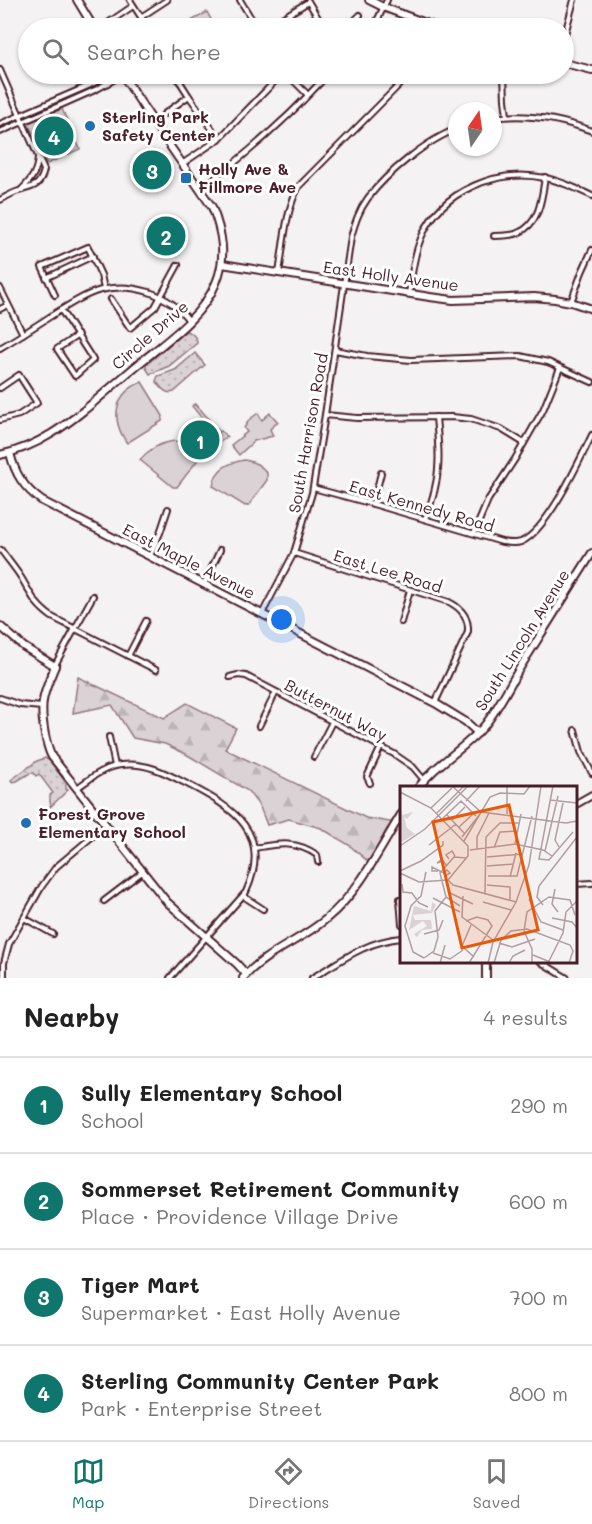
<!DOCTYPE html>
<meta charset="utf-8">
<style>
body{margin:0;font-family:Mali,sans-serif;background:#f6f6f6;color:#222}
.compass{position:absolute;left:448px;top:102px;width:54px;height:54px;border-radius:50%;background:#fff;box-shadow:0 2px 4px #0004;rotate:13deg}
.you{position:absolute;left:282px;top:620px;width:21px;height:21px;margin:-15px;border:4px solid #fff;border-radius:50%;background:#1a73e8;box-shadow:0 0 0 9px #1a73e833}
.badge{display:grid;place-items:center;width:39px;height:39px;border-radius:50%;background:#0f766e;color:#fff;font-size:20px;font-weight:700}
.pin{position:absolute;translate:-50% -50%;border:3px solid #fff;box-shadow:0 2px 6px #0006}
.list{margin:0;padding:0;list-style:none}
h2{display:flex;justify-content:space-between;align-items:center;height:78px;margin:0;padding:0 24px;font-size:26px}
h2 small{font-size:20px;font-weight:400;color:#767676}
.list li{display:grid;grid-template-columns:39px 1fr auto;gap:18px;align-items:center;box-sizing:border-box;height:96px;padding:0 24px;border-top:2px solid #e0e0e0}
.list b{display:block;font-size:22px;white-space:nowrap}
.list p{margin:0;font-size:20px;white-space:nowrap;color:#767676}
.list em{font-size:20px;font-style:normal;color:#767676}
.icon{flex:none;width:33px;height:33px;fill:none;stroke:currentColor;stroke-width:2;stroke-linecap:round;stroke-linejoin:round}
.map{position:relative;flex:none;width:592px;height:978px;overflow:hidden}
.search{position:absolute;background:#fff;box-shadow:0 2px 4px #0004;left:18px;right:18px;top:18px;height:66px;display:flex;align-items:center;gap:15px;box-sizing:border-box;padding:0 21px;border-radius:33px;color:#767676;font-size:22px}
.sheet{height:462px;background:#fff}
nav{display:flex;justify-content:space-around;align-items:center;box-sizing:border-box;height:84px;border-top:2px solid #e0e0e0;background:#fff;font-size:16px;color:#767676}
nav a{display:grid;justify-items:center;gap:3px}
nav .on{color:#0f766e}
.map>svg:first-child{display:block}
</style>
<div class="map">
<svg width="592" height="978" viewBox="0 0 592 978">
<defs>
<pattern id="grass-dots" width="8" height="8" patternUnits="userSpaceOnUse" patternTransform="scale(1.5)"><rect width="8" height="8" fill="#dbd2d5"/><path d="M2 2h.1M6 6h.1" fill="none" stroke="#bdb4b7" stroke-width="1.8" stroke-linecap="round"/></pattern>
<pattern id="forest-firs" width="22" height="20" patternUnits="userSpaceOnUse" patternTransform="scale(1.5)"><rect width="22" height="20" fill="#dbd2d5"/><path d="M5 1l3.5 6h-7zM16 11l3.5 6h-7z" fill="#bdb4b7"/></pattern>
</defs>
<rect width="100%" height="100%" fill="#f4f2f2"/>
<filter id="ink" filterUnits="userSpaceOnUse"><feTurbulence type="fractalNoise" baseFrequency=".0167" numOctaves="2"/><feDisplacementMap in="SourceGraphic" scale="12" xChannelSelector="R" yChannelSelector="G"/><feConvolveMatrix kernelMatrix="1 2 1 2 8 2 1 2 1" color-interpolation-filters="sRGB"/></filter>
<g filter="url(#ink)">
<g fill="url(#grass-dots)" stroke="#927880" stroke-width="1.5">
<path d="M186,331C191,332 198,338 197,343L169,366L150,374L146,368V365Z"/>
<path d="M195,353L205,365L174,392C165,395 161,387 156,381L158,376L175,370Z"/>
<path d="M195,403L219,431L216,435L221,431L227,437L220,442L208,430L213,425L209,427L192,406L194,404L199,409Z"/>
<path d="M45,758L50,761L66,783V789L68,790L48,809L44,806L48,808L51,805L50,802V795L53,793L39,774L36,776L34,773H30L17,781L13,782L11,780L37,761Z"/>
</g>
<path fill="url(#forest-firs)" stroke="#927880" stroke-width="1.5" d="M78,677L164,718L187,703L236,728L225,749L366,818L396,823L371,864L349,845L321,828L289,819L267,825L260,807L248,791L186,754L165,744L133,738L112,705L73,713Z"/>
<g fill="#dbd2d5" stroke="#927880" stroke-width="1.5">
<path d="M207,12L214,25L208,28H184L186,27V24Z"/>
<path d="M62,109L80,149L47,164L28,123Z"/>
<path d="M142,382L163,416L162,421L127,443C110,419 114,393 142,382Z"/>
<path d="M258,413L262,420L270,413L278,422L270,429L273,436L254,441L239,455L231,445L247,432L244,428L249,420Z"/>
<path d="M177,441L194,446L203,453L177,487H173L140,460C150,448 161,442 177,441Z"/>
<path d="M244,460C255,462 261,465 267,473V480L249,505L245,506L213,486C216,468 228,463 244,460Z"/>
</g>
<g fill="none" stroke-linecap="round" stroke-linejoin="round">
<g stroke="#4a1f2b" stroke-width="8">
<g id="street">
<path d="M130,0L148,28"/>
<path d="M240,0L257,28"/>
<path d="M308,1L324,28"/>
<path d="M141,17L167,0"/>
<path d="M105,25L133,6"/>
<path d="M266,28L308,2"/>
<path d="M347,28L360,15"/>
<path d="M372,28L376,23L387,0"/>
<path d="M564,38L574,0"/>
<path d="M0,70L44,170C40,188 32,186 19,191C12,193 6,197 0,200"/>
<path d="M175,74L189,96L219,139"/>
<path d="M287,74L307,94"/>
<path d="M504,74L505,100L507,116"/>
<path d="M179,81L191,74"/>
<path d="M164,114L189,96"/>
<path d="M493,118C527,113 560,119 592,131"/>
<path d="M0,124L88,86L112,74"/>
<path d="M0,132L97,89L124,74"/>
<path d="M182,164L219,139L282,74"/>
<path d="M22,189C31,180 37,172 38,158"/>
<path d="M200,189C229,168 257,145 283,120C299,106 313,89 329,74"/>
<path d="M494,236C502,236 511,236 518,233C540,224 542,197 545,177"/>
<path d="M279,273C284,244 285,212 299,186L410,74"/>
<path d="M46,278L93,256"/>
<path d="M0,288L23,334"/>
<path d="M409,294C412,274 414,254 422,236C442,190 498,168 545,178C562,181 577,189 592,196"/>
<path d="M55,295L42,267L88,247L101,275L104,289"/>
<path d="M111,299L130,328L155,307L178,265"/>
<path d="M571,302L582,272L592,250"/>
<path d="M0,309L8,305"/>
<path d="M61,310L93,360L75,376L57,349L78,335"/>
<path d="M0,348C17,338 34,327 51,316C85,295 107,279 149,292C166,298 179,306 189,321"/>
<path d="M335,350L367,356L411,360L520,356L548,362L592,382"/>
<path d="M0,388L19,375L37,403L19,415L0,420"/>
<path d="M325,415L357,418L452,417L471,419L501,429L524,443"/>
<path d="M313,488L373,504L502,542C509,543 515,544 521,542C547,531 580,460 592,435"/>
<path d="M373,504L381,473"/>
<path d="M425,519C429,509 433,498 435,488C441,464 438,441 436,417"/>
<path d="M474,533L488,500L515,459L543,410L560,368"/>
<path d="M1,550C8,560 16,569 22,579C32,596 35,605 52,617L156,670"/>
<path d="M294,553L449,602C461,608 469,618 468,632L435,703"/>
<path d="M150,556L160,533L168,509"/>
<path d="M204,584L220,550"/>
<path d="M262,614L294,553L312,493L325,415L351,237C355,223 359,210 368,198C387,173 427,140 457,129"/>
<path d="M401,622L410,590"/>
<path d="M128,656L146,621"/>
<path d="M55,665L93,596"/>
<path d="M230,677L238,675L246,676L394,754L413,767L424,780"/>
<path d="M0,698L20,705L42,707"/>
<path d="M259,726L276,692"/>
<path d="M575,730L581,752L592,773"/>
<path d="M109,737L115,766"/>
<path d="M314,757L332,722"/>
<path d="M370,783L367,777L381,747"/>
<path d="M77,788C91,778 104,767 121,765C146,762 166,773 187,784C234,808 273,833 246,892L170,978"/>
<path d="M254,848C278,844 296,840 317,855L318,862"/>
<path d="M576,884L592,883"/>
<path d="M243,896L263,909"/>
<path d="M400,899L402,924"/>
<path d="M104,901L142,872"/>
<path d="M24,918L53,934"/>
<path d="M541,962L567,978"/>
<path d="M4,978V963L9,944L42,886L56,867L106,825"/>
<path d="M312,978C342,960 366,941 402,938"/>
</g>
</g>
<g stroke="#4a1f2b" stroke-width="10">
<g id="secondary">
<path d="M77,0L94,28"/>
<path d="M369,0L383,7L439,28"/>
<path d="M564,63L592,70"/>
<path d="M222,264L430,297L453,300L534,297L555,299L571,302L592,309"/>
<path d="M10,453C15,474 24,488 42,501L435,703L466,722L478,733"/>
<path d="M0,455C18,451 35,444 51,434C79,417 104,393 130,371C159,346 201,320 216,283C227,257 222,232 212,207L152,120L122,74"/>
<path d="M0,626L24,647L55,666C43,695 39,703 45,735C47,743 48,750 52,757L167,902L237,964L246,974"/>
<path d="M418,788C436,763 465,749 485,725C499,707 509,686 521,666C545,628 568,591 592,553"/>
<path d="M576,804L592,795"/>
<path d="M243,978C266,952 300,941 326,919C360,891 379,850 402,813"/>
<path d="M486,978V962"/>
</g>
</g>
<use href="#street" stroke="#fff" stroke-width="4"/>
<use href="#secondary" stroke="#fff" stroke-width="6"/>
</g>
</g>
<g fill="#1f6fb2" stroke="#fff" stroke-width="2">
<circle cx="90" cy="126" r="6"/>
<rect x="180" y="172" width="12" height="12" rx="3"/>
<circle cx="26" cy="823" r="6"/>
</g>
<g text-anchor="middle" stroke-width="6" stroke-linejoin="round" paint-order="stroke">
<g font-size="16" font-weight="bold" fill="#4a1f2b" stroke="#fff" text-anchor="start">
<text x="102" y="123">Sterling Park<tspan x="102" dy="18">Safety Center</tspan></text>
<text x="198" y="175">Holly Ave &amp;<tspan x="198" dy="18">Fillmore Ave</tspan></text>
<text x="38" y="820">Forest Grove<tspan x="38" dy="18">Elementary School</tspan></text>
</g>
<g font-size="16" fill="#4a1f2b" stroke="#fff">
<text transform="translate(391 276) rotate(8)" y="6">East Holly Avenue</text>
<text transform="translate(150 335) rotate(-41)" y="6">Circle Drive</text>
<text transform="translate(308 433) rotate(-80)" y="6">South Harrison Road</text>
<text transform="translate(422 506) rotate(16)" y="6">East Kennedy Road</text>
<text transform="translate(189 561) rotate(27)" y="6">East Maple Avenue</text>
<text transform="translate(388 571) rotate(17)" y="6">East Lee Road</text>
<text transform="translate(522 640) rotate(-58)" y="6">South Lincoln Avenue</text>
<text transform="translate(336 710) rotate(28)" y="6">Butternut Way</text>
</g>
</g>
<g transform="translate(400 786)">
<rect width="177" height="177" fill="#f4f2f2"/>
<path d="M32,116L36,119L32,127L13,129L15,134H31L32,143L22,144L17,151L14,148L27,140L23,135L9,144L14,120L31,125Z" fill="#dbd2d5"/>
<path d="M0,17L2,29L13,26L7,33L4,31L7,42L15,48L0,57Z" fill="#dbd2d5"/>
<path fill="none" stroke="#b09ea2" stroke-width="1.5" d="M52,0L81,26L166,37L177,35M153,0L139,73L149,74L173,46M0,6L31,22L68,60V70L48,94M150,14L177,17M66,15L80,0M31,22L52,2M37,27L64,0M107,28V1M47,29L65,48M43,32L61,15L76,30M52,34L65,21M59,41L73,28M62,51L80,28M64,55L90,11L100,7L124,8L130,0M115,58L121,28M29,59L56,38M0,60L25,43L68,0M159,61L155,54L163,17M94,62L100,46L118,45M77,63V51L89,27M70,64L115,58L143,64L152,70M145,65L158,10M87,71L123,68M49,73L46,69L52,65L55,70M43,75L37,77L42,73L46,79M87,80L114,78M0,85L21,75L43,59V55M38,85H32V81L44,87L45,90L50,87L47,84L44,87M0,87L19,96L48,94L53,99L116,116L93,156L88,177M88,90H117L132,30M110,91L116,67M2,98L3,106L12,107L19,117L28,121M87,99L110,101V114M155,103L152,118L158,126M50,107L73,118M85,107L86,51L100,37H119M63,110L62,131L93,154M33,112L60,126M129,113L141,136L163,144M83,116L111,124M116,116L129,79L141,0M143,119L137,111L139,100L177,51M60,120L46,111L40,87L54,71L67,72M152,132L172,136L177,142M66,135L77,131L88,134L92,140L69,177M71,139L62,160L74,171M24,148L39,144L43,134M99,157L112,161L135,153M33,167L50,173L63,164M133,169L150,176M24,172L13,166L5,140L11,120L21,110L26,86L25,89M24,172L34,165L38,151L35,125L46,111M40,177L45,159M94,177L101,154L111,145L127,143L170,159L173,165L169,177M109,177L113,170L125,164M132,177V163L124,145L127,126L149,111L170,114L175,129M148,177L163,147L166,126L177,115"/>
<path fill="#e8590c" fill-opacity="0.15" stroke="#e8590c" stroke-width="3" d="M109,19L138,144L62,162L33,36Z"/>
<rect width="177" height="177" fill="none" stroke="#4a1f2b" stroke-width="3"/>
</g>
</svg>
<svg class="compass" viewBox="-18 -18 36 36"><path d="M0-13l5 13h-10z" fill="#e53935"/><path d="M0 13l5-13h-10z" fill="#767676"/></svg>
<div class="you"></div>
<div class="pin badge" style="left:200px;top:440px">1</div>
<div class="pin badge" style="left:166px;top:236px">2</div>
<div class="pin badge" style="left:152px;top:170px">3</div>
<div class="pin badge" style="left:54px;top:136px">4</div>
<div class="search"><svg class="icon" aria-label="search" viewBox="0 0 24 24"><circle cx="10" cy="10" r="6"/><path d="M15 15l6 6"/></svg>Search here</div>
</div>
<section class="sheet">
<h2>Nearby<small>4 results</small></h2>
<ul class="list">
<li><span class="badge">1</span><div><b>Sully Elementary School</b><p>School</p></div><em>290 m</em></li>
<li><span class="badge">2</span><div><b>Sommerset Retirement Community</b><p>Place · Providence Village Drive</p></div><em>600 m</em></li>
<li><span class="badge">3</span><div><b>Tiger Mart</b><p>Supermarket · East Holly Avenue</p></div><em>700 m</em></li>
<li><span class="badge">4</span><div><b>Sterling Community Center Park</b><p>Park · Enterprise Street</p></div><em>800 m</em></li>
</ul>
</section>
<nav>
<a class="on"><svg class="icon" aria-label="map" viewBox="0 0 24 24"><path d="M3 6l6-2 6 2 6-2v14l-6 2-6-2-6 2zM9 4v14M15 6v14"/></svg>Map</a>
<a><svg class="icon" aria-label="directions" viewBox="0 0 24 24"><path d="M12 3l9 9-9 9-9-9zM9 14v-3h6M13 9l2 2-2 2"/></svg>Directions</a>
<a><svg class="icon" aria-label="saved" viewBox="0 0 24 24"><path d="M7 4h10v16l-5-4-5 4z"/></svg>Saved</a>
</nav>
